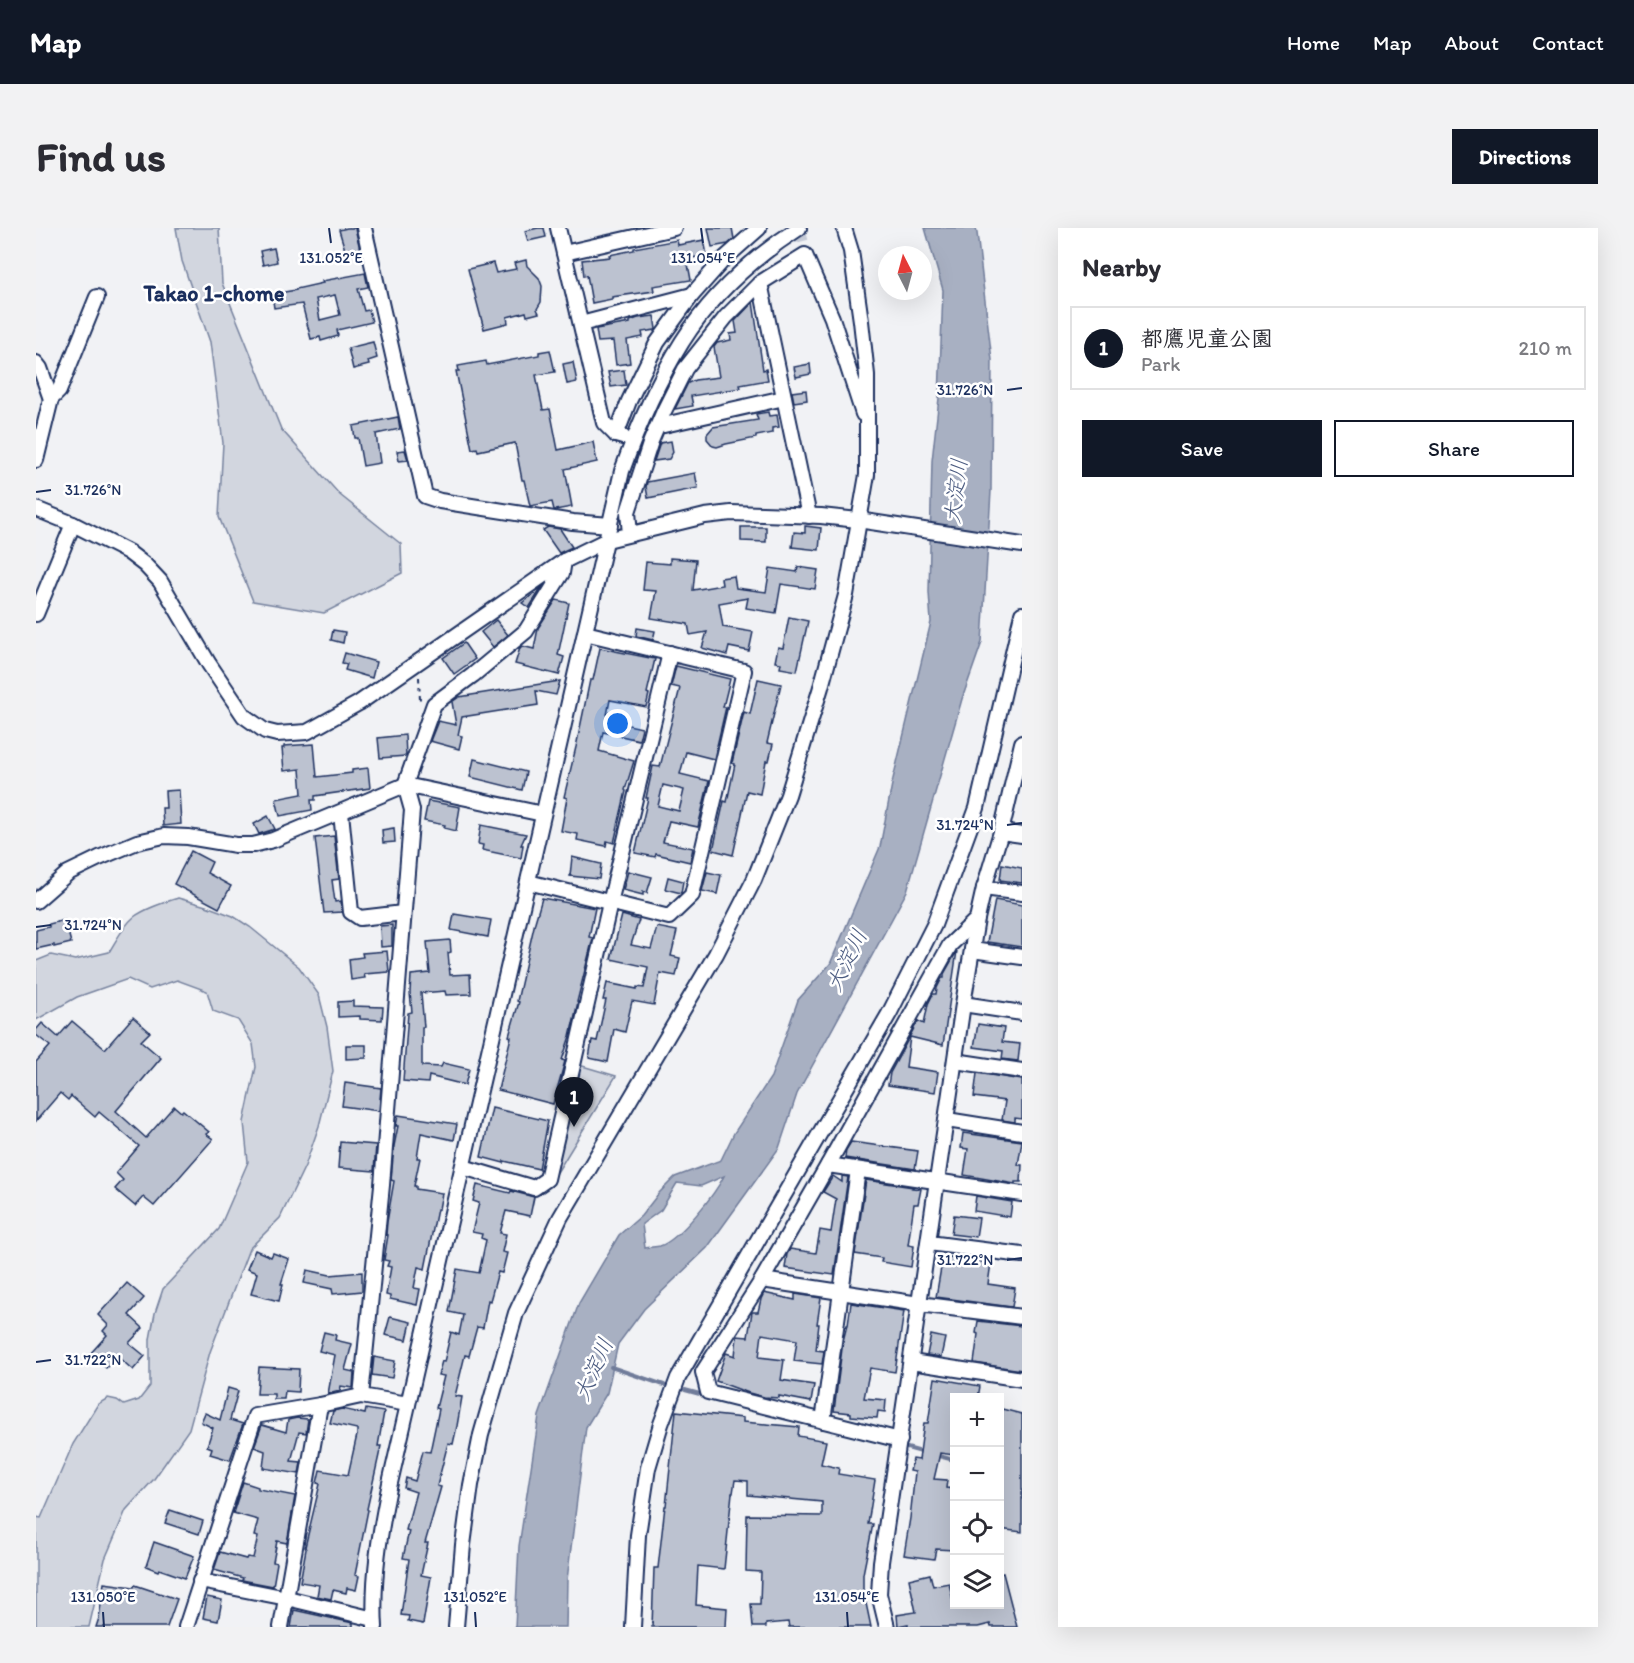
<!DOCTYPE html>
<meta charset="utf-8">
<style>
body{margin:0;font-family:Itim,"Klee One",sans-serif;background:#f2f2f3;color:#2b2b33}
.controls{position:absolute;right:18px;bottom:18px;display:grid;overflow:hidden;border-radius:0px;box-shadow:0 6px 24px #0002}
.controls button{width:54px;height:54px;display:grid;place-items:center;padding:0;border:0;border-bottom:2px solid #e1e1e2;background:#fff;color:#2b2b33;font:30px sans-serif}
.compass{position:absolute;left:842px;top:18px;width:54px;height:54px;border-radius:50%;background:#fff;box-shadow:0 6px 24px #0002;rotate:354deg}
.you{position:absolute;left:582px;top:496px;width:21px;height:21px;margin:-15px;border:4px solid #fff;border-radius:50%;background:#1a73e8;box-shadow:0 0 0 9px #1a73e833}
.badge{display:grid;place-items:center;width:39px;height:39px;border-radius:50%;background:#111827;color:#fff;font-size:20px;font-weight:700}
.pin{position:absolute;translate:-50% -50px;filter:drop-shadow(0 2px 3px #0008)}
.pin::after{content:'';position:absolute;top:32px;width:21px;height:18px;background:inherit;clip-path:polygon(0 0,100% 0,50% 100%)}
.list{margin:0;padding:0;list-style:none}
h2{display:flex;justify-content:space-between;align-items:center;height:78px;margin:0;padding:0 24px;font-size:26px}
h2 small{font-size:20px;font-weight:400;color:#7c7c81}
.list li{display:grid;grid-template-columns:39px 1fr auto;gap:18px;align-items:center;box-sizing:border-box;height:84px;margin:0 12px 12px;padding:0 12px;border:2px solid #e1e1e2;border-radius:0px}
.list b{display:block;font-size:22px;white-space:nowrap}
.list p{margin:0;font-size:20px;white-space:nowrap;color:#7c7c81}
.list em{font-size:20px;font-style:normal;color:#7c7c81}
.actions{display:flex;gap:12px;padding:18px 24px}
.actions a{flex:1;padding:14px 0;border:2px solid #111827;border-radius:0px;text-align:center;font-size:21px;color:#111827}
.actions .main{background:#111827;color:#fff}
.icon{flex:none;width:33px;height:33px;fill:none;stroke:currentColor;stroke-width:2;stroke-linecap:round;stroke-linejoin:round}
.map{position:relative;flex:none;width:986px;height:1399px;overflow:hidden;border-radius:0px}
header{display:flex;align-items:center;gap:36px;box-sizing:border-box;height:84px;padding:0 30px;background:#111827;color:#fff}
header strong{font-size:28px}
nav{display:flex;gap:33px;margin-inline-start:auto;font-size:21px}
.intro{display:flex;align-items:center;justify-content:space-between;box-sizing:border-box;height:144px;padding:0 36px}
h1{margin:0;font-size:42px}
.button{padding:15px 27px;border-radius:0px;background:#111827;color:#fff;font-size:21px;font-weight:700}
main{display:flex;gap:36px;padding:0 36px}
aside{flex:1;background:#fff;border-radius:0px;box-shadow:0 6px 24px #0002}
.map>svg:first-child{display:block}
</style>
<header>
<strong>Map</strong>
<nav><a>Home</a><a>Map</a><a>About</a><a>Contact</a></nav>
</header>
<div class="intro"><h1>Find us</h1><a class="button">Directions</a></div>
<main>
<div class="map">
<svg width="986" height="1399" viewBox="0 0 986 1399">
<rect width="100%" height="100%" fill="#f1f2f5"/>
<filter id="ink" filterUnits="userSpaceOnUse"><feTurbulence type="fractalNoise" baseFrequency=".0167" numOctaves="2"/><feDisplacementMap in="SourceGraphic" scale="12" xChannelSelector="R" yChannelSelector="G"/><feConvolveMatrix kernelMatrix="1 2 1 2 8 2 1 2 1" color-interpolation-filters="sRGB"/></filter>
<g filter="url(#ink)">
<g fill="#d2d6df" stroke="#76829e" stroke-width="1.5">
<path d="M140,0H183L186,55L245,201L304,267L365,316L366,345L288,385L217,373L183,289L187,215L174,114L146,33Z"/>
<path d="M142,670L170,678L197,688L214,699L263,739L283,767L291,799L297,843L283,898L269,938L244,990L213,1021L174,1124L153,1201L118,1251L90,1282L69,1331L53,1399H0V1289L5,1290L37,1216L62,1176L72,1170L81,1172L88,1177L103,1172L114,1158V1111L119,1085L127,1061L183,1001L212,934L208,894L220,839L217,816L202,792L177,783L171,763L141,752L114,761L92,751L41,769L0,792V733L15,727L39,732L73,724C80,713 87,698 98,689C110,680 127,675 142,670Z"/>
<path d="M543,837L580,848L517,951Z"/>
</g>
<path fill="#a8b0c2" stroke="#707c9a" stroke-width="1.5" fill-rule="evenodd" d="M889,0H940L941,5L956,132L955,263L946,414L926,471L871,663L761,866L743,920L671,1020L608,1081L582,1116L571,1165L550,1199L531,1352L530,1399H479L483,1318L503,1188L543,1075L583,1007L605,988L623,965L639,949L685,932L698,905L735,849L762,772L794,736L844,619L857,551L895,394L893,364L896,233L903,170L907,62ZM688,948C679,966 644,1011 624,1018C619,1019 614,1019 609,1020L606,996L625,982L641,955L665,958Z"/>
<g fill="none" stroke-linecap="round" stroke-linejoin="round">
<g stroke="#707c9a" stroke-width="4">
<path d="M335,0L345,46"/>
<path d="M575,1139L628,1157"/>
<path d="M649,1162L671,1168"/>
<path d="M864,1218L889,1225"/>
<path d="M899,1227L918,1232"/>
</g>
</g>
<g fill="#bcc2d0" stroke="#1b2f5e" stroke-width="1.5" fill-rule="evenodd">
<path d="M311,0H319L324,21L310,25L303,2Z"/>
<path d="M502,0H508L510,9L492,13L489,3Z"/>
<path d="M672,0H696L698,11L692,16L676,19Z"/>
<path d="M641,12L642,17L668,12L671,27L651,31L655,52L617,58L618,63L576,69V71L556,75L551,47L548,48L546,32L574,29L573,27L598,22V20Z"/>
<path d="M238,20L241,34L227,37L224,23Z"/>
<path d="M490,32L491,38L503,50L506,58L505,74L501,81L503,85L491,88L490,84L471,89L472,95L448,101L432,41L457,35L460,45L480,41L478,35Z"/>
<path d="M329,45L332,59L322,61L328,83L333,82L336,94L301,102L302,108L285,113L284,109L275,111L266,76L238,80L236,66L260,62V61L287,55L286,53ZM299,67L304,87L284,92L280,71Z"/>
<path d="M717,74L727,142L730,141L732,152L704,157L705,160L655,168L657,178L639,181L652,155L659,152L683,149L678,119L681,115L695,112L694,106L701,105L699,93Z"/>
<path d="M618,88L620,101L619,102L606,104L607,109L591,112L594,135L580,137L577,113L562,114L560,101L594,95V93L602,90Z"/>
<path d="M337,114L341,130L332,133L333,137L317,141L312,120Z"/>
<path d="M514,122L519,144L500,147L507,182L514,181L522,222L557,214L561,234L529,241L536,279L519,282H518L516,274L494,278L488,252H486L479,215L442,223L441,220L436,221L420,143H423L422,138L450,133L451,137L503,127V124Z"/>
<path d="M537,134L541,154L531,156L527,136Z"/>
<path d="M774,136L775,146L760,149L758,139Z"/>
<path d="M588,142L590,157L575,159L572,144Z"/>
<path d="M770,162L771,172L758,174L756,164Z"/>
<path d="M732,184L733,188L741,187L743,199L736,200V205L720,208V210L690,216L681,219L677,218L671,211V206L677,199L722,192L720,186Z"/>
<path d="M362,189L364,201L340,206L344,235L327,238L322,210H319L317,198Z"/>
<path d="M635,213L637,224L633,231L618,233L624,215Z"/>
<path d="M369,222L372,232L363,233L361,223Z"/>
<path d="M659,245L662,260L612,270L610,259L611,254Z"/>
<path d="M769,298L785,300L783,322L756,319L758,304L769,305Z"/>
<path d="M512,299L524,301L536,319L523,325L507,302Z"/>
<path d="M705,299H730V314L705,313Z"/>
<path d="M634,330L660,332L657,362L686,357L685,350L698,348L700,360L730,364L734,340L761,344L762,339L782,342L779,361L745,356L740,385L710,380L712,370L683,375L687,399L717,404L713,423L693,419L691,427L666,420L671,404L654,407L652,396L615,390L620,363L607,362L610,334L634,336Z"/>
<path d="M507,358L493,380L486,375L505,360Z"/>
<path d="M520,372L533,375L522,427L528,429L523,447L479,436L484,420L486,418L498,421L502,400Z"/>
<path d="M753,389L772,393L761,443L744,440L745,435L739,434L742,419L747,420Z"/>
<path d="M460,392L472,407L457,419L445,404Z"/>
<path d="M601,400L619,403L617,412L600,408Z"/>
<path d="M297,402L309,404L307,415L295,412Z"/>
<path d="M428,415L439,431L418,446L407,430Z"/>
<path d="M564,420L619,431L611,465L613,466L610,479L574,472L570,492L606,500L603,512L567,504L563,523L598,533L589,562L590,563L578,615L571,613L570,618L541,612L542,606L525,603L531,570L528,569L540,519L554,452H557Z"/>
<path d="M309,425L340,434L336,450L309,442L311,436L306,435Z"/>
<path d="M640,438L694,451L687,479H690L678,531L650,524L644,546L673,553L662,599L633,593L627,614L657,620L654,634L620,626L619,629L599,625L612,570H610L617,538L624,539L644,460L635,458ZM627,557L648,562L643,583L622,578Z"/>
<path d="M722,451L745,456L731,515L737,516L733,533H730L724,566L711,563L697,627L677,622L688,573L691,574L699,536L696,535L708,484L714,486Z"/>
<path d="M524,453L520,467L500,463L502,477L426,489L422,507L426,508L423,521L394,513L402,493L420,497L416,474L423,469Z"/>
<path d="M369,507L370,528L344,530L342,510Z"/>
<path d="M278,516L281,549L316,545V542L332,540L334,560L279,568V572H275L276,582L244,588L240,571L266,566L264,541L248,543L246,520H248V518Z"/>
<path d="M438,531L490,544L486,562L434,549Z"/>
<path d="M143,562L145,596L127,598L126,580H130L129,563Z"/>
<path d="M392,573L424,579L420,603L408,600L409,597L388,593Z"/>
<path d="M232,588L239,601L223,606L218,596Z"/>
<path d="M445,597L490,606L485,617H487L485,630L446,622L447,617L442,616Z"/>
<path d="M358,600L359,614L347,615L346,602Z"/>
<path d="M298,608L303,651L296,652L299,674L305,673L306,684L288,685L279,610Z"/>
<path d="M155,623L176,634L171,645L195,658L183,680L138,656Z"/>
<path d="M536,629L565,636L563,651L534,648Z"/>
<path d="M966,636L986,640V655L964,652Z"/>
<path d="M592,643L616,649L611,665L607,664V667L587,662Z"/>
<path d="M671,644L685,647L681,666L666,663Z"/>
<path d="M632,649L647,653L645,665L629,661Z"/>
<path d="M506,670L559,680L553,709L557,710L541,774H542L534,808L526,832L529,833L517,876L462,862L475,809L473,808L483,774L481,773L499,694Z"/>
<path d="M959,672L986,677V719L951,714Z"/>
<path d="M418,686L455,692L452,709L415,702Z"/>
<path d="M586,687L603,692L595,717L615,721L621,699L641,703L635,728L644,730L640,748L624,745L618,777L596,773L589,804L578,801L572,834L553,830L556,812L561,813L570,772H567L571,755L601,761V759L608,760L612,739L575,731Z"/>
<path d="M29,692L35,715L18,719V717L0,721V702L13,699V696Z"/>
<path d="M356,697V718L345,719L344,698Z"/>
<path d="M414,712L415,724L412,725L414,747L434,746L435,766L410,767L409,763L385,765L388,799H386V838L405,839L407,835L433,841L429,857L393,848L392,855L367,853L372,785L376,784L374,765L375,747L394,745L391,714Z"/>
<path d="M351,723L353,744L328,746L329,750L315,752L313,731L327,729L326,725Z"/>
<path d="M921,723L907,817L874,809L870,839L902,844L899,864L852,857L854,845L882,793L888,796L892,776L897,766H900L901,760L906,750H908V746Z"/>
<path d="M317,773V778L347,779L346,792L324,791V788L302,789V774Z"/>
<path d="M97,789L114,804L105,813L125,830L80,883L110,910L138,878L145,884L147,882L173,904L170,906L177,911L118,978L107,969L99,978L79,961L87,952L80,945L103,918L63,884L59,889L35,868L32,872L24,865L0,893V834L14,818L0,807V802L6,795L22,809L36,793L69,821Z"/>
<path d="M942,796L968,800L966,814L984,816L982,833L966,831L967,823L938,819Z"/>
<path d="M310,817H330V830L310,831Z"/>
<path d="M941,845L986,852V891L979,890V894L966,892L969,873L938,869Z"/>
<path d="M309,855L345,860L343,883L306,878Z"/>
<path d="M456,880L512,893L503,941L468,933V935L445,929Z"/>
<path d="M362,887L421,896L418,912L385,905L381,930H384L378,958H380V961L406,965L403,981H401L389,1041L382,1039L378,1060L384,1061L381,1077L354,1071V1068L350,1067L355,1039L351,1038L353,1033L348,1032L352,1007H350L351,994L358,953L355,952L358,918L362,898H360Z"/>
<path d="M927,905L986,913L982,937H986L985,954H979V956L928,947L932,921L925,920Z"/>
<path d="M304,914L340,917L338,943L302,940Z"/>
<path d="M815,914L882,923L879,941L809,930L810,922Z"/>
<path d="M797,948L806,954V948L812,949L798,1047L749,1040L751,1026L754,1021L780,1025L784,1002L795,1004L800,971L787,964Z"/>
<path d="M830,952L877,959L876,960L885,961L882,976H878L872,1017L878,1018L875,1039L845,1034L846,1030L819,1026Z"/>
<path d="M441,957L474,965L475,963L498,969L494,988L470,983L464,1005L470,1006L466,1024L471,1025L466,1045L462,1044L454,1073L452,1072L447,1100L441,1099L433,1128L429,1127L419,1168L426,1169L421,1198L417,1216L412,1215L401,1258L405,1259L389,1315H392L385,1347L395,1349L387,1396L372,1393L373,1388L365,1387L373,1331L367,1330L373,1303L370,1302L380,1264L368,1260L370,1250L379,1253L387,1223L394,1224L403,1181L400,1180L408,1148L402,1147L406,1133L408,1134L415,1104L423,1107L427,1087L413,1084L421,1041L443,1045L450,1012L445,1010L446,1006L436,1004L443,975L437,973Z"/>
<path d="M940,968L976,974L974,989L938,983Z"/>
<path d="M918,987L943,990L940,1009L915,1006Z"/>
<path d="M219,1022L235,1029L237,1025L253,1031L245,1056H247L243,1073L215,1066L221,1045L211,1041Z"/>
<path d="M907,1028L955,1035L952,1056L979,1060L976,1079L900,1069Z"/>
<path d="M271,1042L294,1047L326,1044V1063L297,1066L296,1061L268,1055Z"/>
<path d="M91,1055L108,1070L93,1087L107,1100L93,1115L109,1128L97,1142L81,1128L70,1140L54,1126L71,1107L67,1103L72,1097L62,1087Z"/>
<path d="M728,1065L759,1072V1066L785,1070L781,1096H783L780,1122L788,1123L786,1136L758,1133L761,1112L726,1106L723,1129L748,1132L745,1152L778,1157L775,1174L743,1168V1170L728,1169L713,1165L680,1153L690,1125L699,1128L701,1108L712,1109L716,1084H722L725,1071Z"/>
<path d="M815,1075L868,1083L859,1144L834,1140L828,1170L850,1172L849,1184L842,1183L841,1190L815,1188V1185L798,1183L807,1113L811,1097H812Z"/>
<path d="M354,1089L375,1094L371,1112L349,1107Z"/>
<path d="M942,1093L986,1098V1142L938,1135L942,1106L940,1105Z"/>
<path d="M288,1104L300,1107L299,1112L316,1116L309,1142L318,1144L317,1160L305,1158L304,1163L292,1166L299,1127L283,1123Z"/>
<path d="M895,1107L909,1110L905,1129L891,1127Z"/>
<path d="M338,1129L359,1133L356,1150L336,1147Z"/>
<path d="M223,1139L263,1141L262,1164L249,1163L248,1171H238V1166H221Z"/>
<path d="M899,1150L944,1158L942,1170H918V1227L904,1225L898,1251L911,1252L910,1260L918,1261V1322L900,1321L898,1331L868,1327L874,1290L879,1244L874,1243L877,1231L883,1232L888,1195H892Z"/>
<path d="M192,1160L202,1163L194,1192L207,1196L194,1232L174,1226L176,1220L171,1218L177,1200L165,1194L169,1185L184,1192Z"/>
<path d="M306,1181L329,1186L330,1181L348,1184L342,1218H345L331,1281L332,1282L319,1347L323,1348L320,1362L311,1360L310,1365L297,1362L295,1371L281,1368L283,1357L264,1354L270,1321L269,1319L284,1256L281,1255L284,1242L312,1247L321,1207V1201L294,1195L297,1183Z"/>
<path d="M966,1181L986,1186V1304L963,1301V1190Z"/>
<path d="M640,1183L707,1190V1194L763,1199L762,1208L790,1213L785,1236L803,1240L802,1246L839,1252L832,1296H837L827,1346V1361L835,1399H753L752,1394L730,1396V1399H717L715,1376H724L725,1344L710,1343L711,1287L786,1288V1274L712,1267V1253L699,1252L697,1265H696L688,1341L662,1338L660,1377L691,1380L690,1399H616L618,1340H622L629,1278H630Z"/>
<path d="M261,1190L272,1191L270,1205L263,1204L255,1233L265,1234L263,1246L227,1240L229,1223L218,1219L226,1197L250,1204L252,1192Z"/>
<path d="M207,1254L222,1259V1261L259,1268L251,1315L241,1313L237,1334L241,1335L237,1358L206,1352L207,1350L178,1342L184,1324L210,1331L211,1329L217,1330L222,1309L218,1308L222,1292L197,1285Z"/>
<path d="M134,1282L167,1293L163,1306L129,1295Z"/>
<path d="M118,1314L158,1328L149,1350L123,1341L122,1343L110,1338Z"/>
<path d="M967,1345L981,1399H955L954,1396L942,1399H872V1396L862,1398L861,1387L880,1384L873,1351L894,1346L897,1358L913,1355L918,1377H963V1346Z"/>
<path d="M68,1355L98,1359L99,1357L141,1371L131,1399H60L63,1390Z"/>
<path d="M171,1369L186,1372L182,1393L167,1390Z"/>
<path d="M258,1382L317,1395V1399H255Z"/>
</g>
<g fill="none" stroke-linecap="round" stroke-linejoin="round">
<path stroke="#c6cbd7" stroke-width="14" stroke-dasharray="14 7" stroke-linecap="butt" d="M762,0L769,27"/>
<g stroke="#1b2f5e" stroke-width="18">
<g id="minor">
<path d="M328,0L389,268L404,273L537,294L574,297"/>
<path d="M522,0L568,195L580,207L587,209"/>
<path d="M528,25L638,0"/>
<path d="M724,55L769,27L796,90L827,186"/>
<path d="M545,96L656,67"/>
<path d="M0,135L4,140L15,171"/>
<path d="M623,196L628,197L748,170"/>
<path d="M580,207L593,173L621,115L656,67L687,32L723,0"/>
<path d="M0,232L15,171L23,163L61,69"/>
<path d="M0,281L37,296L92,324L109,337L124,353L173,436L208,488L229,503L241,506L271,504L323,475L528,333L571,312L669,288L695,285L785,288L822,292L986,317"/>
<path d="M594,306L592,284L615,213L628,183L649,141L690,89L724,55L773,288"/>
<path d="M0,386L37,296"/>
<path d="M305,585L315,684L324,690L367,685"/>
<path d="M965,604L986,607"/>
<path d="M492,654L633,689L656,667L708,443L549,405"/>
<path d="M948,660L986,665"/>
<path d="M0,673L32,645L63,630L101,614L128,608L152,609L200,617H217L237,612L369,557L507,586"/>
<path d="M936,722L986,729"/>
<path d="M927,776L986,785"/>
<path d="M919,833L986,843"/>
<path d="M911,892L986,904"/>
<path d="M792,937L986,966"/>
<path d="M427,939L498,960L511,951L574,675L634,425"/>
<path d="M893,1015L986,1027"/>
<path d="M726,1052L883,1076L986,1089"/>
<path d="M875,1134L986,1151"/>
<path d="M325,1168L346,957L376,582L369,557L398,476L437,447L490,403L526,345L528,333"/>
<path d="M787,1193L822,942"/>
<path d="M864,1212L672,1164L667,1144L726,1052L792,937L914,717L941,691"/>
<path d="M164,1353L251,1370L338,1391"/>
<path d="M150,1399L219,1188L284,1177L325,1168L372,1176"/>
<path d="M245,1399L284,1177"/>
<path d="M339,1399C336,1351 344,1302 354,1255L586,243C602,198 621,154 646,114C675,68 718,29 763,0"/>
<path d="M420,1399L427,1317L435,1257L445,1207L480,1085L524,990L680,726L718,652L752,567L785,459L810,367L831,247V147L825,93L815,23L808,0"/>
<path d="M597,1399L602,1307L612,1240L625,1196L642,1150L853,786L898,697L941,580L986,386"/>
<path d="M851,1399L843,1366L845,1334L927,776L941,691L948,660L965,604L986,515"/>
</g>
</g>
<path stroke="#1b2f5e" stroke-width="2" stroke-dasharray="4.5 4.5" stroke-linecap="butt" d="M383,449L384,473"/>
<use href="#minor" stroke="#fff" stroke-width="14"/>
</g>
</g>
<path fill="none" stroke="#1b2f5e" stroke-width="2" d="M293,0L295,15M665,0L667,15M971,162L986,160M0,264L15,262M971,597L986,595M0,699L15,697M971,1032L986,1030M0,1134L15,1132M67,1384L68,1399M439,1384L440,1399M811,1384L812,1399"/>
<g text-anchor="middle" stroke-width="5" stroke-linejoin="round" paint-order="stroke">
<g font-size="22" font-weight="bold" fill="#1b2f5e" stroke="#fff">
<text x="178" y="73">Takao 1-chome</text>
</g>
<g font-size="22" font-style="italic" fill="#4c5c81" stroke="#fff">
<text transform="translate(919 263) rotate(-83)" y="8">大淀川</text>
<text transform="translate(810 732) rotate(-64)" y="8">大淀川</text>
<text transform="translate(557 1141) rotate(-66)" y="8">大淀川</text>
</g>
</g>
<g font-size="15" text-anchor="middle" fill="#1b2f5e" stroke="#fff" stroke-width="5" stroke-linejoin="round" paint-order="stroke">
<text x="295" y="35">131.052°E</text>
<text x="667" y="35">131.054°E</text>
<text x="929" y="167">31.726°N</text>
<text x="57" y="267">31.726°N</text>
<text x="929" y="602">31.724°N</text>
<text x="57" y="702">31.724°N</text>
<text x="929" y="1037">31.722°N</text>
<text x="57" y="1137">31.722°N</text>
<text x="67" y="1374">131.050°E</text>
<text x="439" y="1374">131.052°E</text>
<text x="811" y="1374">131.054°E</text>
</g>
</svg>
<div class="controls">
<button>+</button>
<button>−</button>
<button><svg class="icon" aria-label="locate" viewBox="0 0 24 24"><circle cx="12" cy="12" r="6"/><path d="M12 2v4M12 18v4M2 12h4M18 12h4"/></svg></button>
<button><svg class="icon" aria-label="layers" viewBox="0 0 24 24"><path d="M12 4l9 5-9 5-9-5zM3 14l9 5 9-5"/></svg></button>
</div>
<svg class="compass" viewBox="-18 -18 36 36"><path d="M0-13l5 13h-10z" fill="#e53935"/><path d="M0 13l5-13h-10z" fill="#7c7c81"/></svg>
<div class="you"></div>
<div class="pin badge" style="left:538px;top:899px">1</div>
</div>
<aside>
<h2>Nearby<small></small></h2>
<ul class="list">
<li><span class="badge">1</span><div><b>都鷹児童公園</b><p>Park</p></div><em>210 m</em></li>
</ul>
<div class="actions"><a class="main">Save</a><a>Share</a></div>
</aside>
</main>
